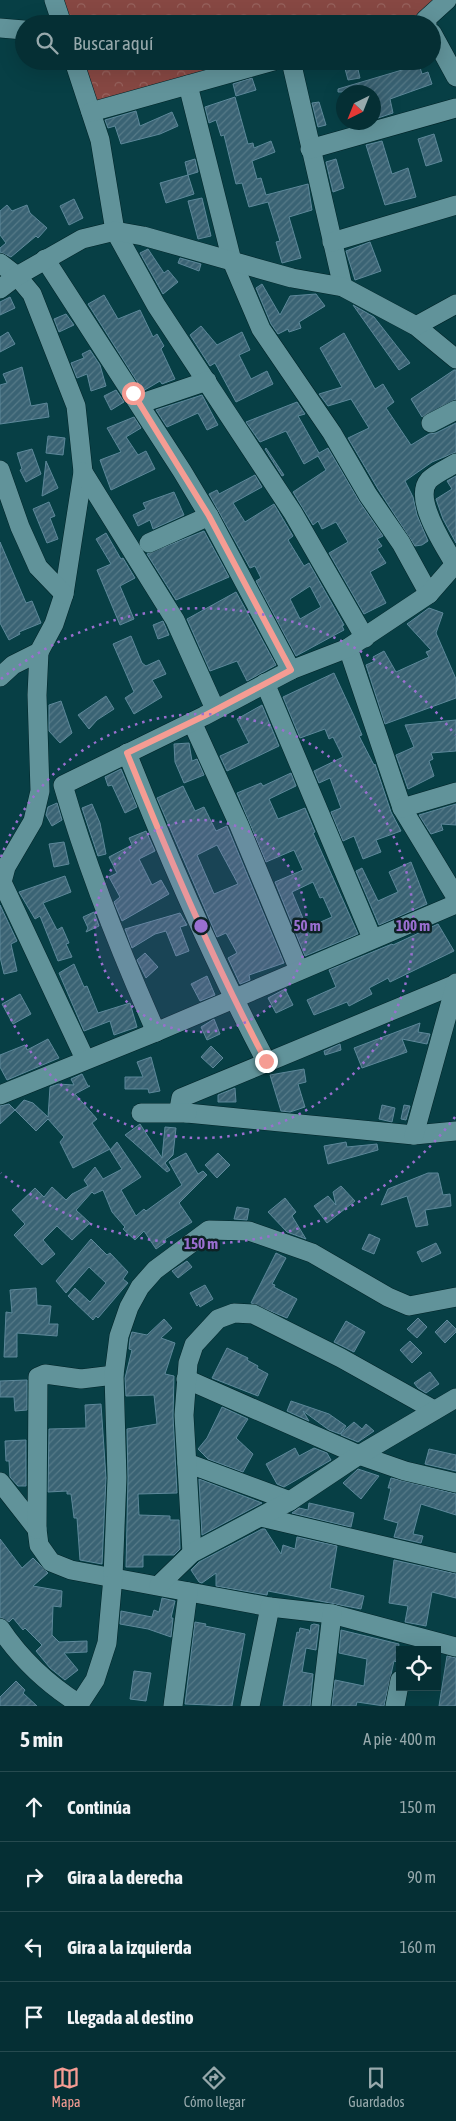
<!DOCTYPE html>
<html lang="es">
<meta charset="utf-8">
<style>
body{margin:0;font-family:"Asap Condensed",sans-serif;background:#0e373c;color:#f1f3f6}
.controls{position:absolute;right:15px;bottom:15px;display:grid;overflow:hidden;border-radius:0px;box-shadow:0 5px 20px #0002}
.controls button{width:45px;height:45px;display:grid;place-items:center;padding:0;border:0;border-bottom:1px solid #264a4f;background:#052f34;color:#f1f3f6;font:25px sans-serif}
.compass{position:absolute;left:336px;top:85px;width:45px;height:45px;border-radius:50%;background:#052f34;box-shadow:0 5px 20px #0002;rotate:223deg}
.stop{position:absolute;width:15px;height:15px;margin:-11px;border:4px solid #f59c93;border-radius:50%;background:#fff}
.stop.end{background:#f59c93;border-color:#fff;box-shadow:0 1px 5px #0008}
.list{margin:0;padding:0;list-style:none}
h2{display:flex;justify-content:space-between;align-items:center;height:65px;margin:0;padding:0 20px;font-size:21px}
h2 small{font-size:16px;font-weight:400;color:#97a9ac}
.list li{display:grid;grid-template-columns:32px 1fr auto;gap:15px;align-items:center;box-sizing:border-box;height:70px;padding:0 20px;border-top:1px solid #264a4f}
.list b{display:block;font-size:19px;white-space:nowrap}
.list em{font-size:16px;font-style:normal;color:#97a9ac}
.icon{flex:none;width:28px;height:28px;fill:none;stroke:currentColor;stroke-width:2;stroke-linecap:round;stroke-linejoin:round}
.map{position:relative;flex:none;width:456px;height:1706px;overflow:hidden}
.search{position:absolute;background:#052f34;box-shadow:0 5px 20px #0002;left:15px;right:15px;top:15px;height:55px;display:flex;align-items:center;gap:12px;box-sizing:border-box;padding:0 18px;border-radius:28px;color:#97a9ac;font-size:19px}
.sheet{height:345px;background:#052f34}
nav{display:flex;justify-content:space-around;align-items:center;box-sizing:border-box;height:70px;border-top:1px solid #264a4f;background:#052f34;font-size:14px;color:#97a9ac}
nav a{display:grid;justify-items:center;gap:2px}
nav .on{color:#f59c93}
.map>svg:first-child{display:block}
</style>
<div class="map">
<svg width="456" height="1706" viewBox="0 0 456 1706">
<defs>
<pattern id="forest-crowns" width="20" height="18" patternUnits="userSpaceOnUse" patternTransform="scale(1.25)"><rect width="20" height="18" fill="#874843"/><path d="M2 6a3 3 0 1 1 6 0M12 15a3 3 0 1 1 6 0" fill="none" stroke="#97635e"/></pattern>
<pattern id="building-hatch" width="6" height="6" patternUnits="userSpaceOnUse" patternTransform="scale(1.25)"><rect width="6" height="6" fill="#3a6374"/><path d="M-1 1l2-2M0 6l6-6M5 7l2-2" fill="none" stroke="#567a88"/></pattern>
</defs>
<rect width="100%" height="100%" fill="#073f45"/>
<g fill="url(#forest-crowns)">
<path d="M54,0H447L425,20L413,24H62Z"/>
<path d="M74,61H275L91,112Z"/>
</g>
<g fill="url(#building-hatch)" stroke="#5d889a" fill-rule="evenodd">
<path d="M343,61H356L360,78L348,80Z"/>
<path d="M400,61H418L422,74L428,72L432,84L390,99L393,113L378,118L374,104V92H338V89L402,70Z"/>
<path d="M252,78L256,90L236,96L233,84Z"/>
<path d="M235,97L248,144L253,143L254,148L271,141L275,152L252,161L257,179L261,178L266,195L308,184L312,210L289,217L301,258L282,263L276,242L280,241L268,202L249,207L242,183L236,184L224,135L221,136L216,120L209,123L205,107Z"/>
<path d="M319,102L326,125L318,127L312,103Z"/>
<path d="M136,111L140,126L172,112L178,126L160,134L121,144L115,126L108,128L105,120Z"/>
<path d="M434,134L442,161L426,166L418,139Z"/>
<path d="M382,141L392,174L408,168L416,197L385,205L366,145Z"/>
<path d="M195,159L198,172L188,175L185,162Z"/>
<path d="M336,159L344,188L333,192L326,162Z"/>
<path d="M188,175L194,194L166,203L160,183Z"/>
<path d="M202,198L211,236L198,239L188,201Z"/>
<path d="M74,199L83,218L69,225L60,206Z"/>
<path d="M7,205L12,211L27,205L30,213L47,228L38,238L36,236L11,257L0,252V248L6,243L0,235V211Z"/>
<path d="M370,242L381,271L355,280L346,251Z"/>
<path d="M148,249L164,273L168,270L178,282L163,294L140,253Z"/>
<path d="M180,258L201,264L199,271L178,263Z"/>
<path d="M262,284L280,315L290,296L316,294L325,306L299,322L301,328L289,332L288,329L278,334L271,324L256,288Z"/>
<path d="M104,295L118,319L140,310L153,337L157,334L164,346L161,349L175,379L162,384L160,381L143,391L88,304Z"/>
<path d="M10,297L15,308L0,315V302Z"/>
<path d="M353,305L374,317L410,363L399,370Z"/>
<path d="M66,314L74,325L59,332L54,319Z"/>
<path d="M201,326L217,345L242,332L250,350L239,355L251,379L267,371L273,384L236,402L215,363L210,366L190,335Z"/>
<path d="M8,332L15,344L0,352V337Z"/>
<path d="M344,333L375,389L383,384L394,402L386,408L411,445L429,434L436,433L456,423V452L432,462L405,481L413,497L417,515L428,541L422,545L415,546L378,489L348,438L369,428L351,399L328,406L319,394L342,387L320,348Z"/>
<path d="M90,350L100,365L106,386L91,391L87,374L77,378L71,363L84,358L82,354Z"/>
<path d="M22,367L31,406L47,403L49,417L0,424V385L7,383L3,374Z"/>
<path d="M454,370H456V399L422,417L411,399Z"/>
<path d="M116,390L124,402L111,410L104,396Z"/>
<path d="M202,395L218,425L207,430L198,413L167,427L156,410Z"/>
<path d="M297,402L305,414L298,416L319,453L328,448L359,501L383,536L377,539L382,546L377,549L386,563L370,572L386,603L364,614L329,553L348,542L336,522L322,529L318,521L313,525L293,492L326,470L318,456L304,464L286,431L260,442L246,422Z"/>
<path d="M134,417L141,428L126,437L138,455L146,451L155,469L111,490L100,460L121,452L107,428Z"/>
<path d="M48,436L65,438L63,455L46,453Z"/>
<path d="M266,448L284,475L282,476L265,449Z"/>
<path d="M32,449L41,474L26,482L20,470L22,469L17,453Z"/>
<path d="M46,461L58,488L42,496Z"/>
<path d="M255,475L262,487L233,503L245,522L274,504L293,536L288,540L304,566L309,563L344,625L342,626L344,630L296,656L256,581L261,578L255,566L250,568L209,494L217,490L219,494ZM310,586L321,607L300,619L290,599Z"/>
<path d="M456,476V543L443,519L436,499L452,489L447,481Z"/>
<path d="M174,492L184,515L153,529L150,520L138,526L133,515L146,509L143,503Z"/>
<path d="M49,502L55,516L50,518L58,539L47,543L33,509Z"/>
<path d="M204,531L229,577L176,600L147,554Z"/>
<path d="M106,533L121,559L123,558L135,578L120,586L134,619L120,625L97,570L111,564L96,539Z"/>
<path d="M0,542L26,603L32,601L41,623L19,632L20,634L9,640L0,623Z"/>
<path d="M236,592L276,665L247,681L237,661L210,671L187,619Z"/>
<path d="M429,608L443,613L436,633L456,679V698L385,724L366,665L375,661L373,657L384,651L396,672L429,657L426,652L431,650L407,624Z"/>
<path d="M163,621L169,635L158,639L153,625Z"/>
<path d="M131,636L142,663L146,666L159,660L166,674L152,680L162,697L134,714L125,698L134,692L113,644Z"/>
<path d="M334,673L354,716L362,735L359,736L374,765L375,764L391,812L401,831L376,840L381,852L363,859L354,836L343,841L331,812L341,808L330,778L319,783L314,771L343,757L333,737L329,739L325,729L300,738L283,697Z"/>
<path d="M106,696L114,709L97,720L89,729L78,715Z"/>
<path d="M61,701L72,733L60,743L49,731V705Z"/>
<path d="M262,705L279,746L227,771L220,756L249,743L237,719Z"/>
<path d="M456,720V751L431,753L433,759L429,761L434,776L408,789L396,755L414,747L405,725Z"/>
<path d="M189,743L192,761L197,759L204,775L184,783L175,762L174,744Z"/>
<path d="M121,769L137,807L125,813L112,785L108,786L105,777Z"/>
<path d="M291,773L296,786L269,799L278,819L305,808L315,832L313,833L358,934L305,956L275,882L303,870L294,850L266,862L237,793L261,783L263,786ZM313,882L320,898L323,897L332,917L307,928L292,892Z"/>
<path d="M183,786L195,811L204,807L216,831L227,826L284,963L249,975L250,980L240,984L228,958L237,953L226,933L217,937L157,798ZM217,845L238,884L214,894L197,855Z"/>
<path d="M57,803L62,820L52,826L46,815L48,807Z"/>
<path d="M92,804L100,823L106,854L98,856L82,808Z"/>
<path d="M456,804V825L441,824L443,830L431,834L419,815Z"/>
<path d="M146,831L155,851L139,859L152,885L161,880L169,894L122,921L114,902L120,897L109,877L117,873L109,857L132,845L129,838Z"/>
<path d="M64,842L69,864L54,867L49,844Z"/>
<path d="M411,862L427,904L379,925L356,871L362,868L378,901L398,892L389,872Z"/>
<path d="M65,876L71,892L43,903L57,930L62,927L69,943L66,944L72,957L58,961L40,916L35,919L19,892Z"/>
<path d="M0,905L17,941L11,944L17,971L4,974L0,957Z"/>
<path d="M94,912L99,926L86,932L88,928L83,917Z"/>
<path d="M180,913L187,925L180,927L189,951L176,956L166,931L155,934L132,948L125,929Z"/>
<path d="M438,924L454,951L390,982L388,978L369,988L372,994L349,1006L347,1002L314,1015L307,1000L336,987L329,970L392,944L393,945Z"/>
<path d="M145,953L158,967L146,978L137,960Z"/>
<path d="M74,964L84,987L87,986L98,1013L130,1003L137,1027L114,1035L110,1021L84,1031L59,973Z"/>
<path d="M207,976L215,995L200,1001L191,984Z"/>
<path d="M285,989L293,1005L276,1013L268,998Z"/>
<path d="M20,994L31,1014L13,1024L2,1004Z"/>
<path d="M214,1019L220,1034L207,1040L201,1027Z"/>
<path d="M420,1023L418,1032L430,1034L427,1044L402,1039L407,1052L362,1068L354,1048Z"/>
<path d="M48,1039L59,1058L7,1080L0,1067V1055L25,1045L27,1050Z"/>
<path d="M340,1044L341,1050L325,1055L324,1051Z"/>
<path d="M211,1046L223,1058L213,1068L201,1057Z"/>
<path d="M151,1057L160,1091L149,1093L148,1089H125V1077H143L137,1062Z"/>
<path d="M304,1069L306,1082L298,1084L305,1107L290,1112L281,1111L270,1075Z"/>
<path d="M82,1074L88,1086H90L75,1094L97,1119L92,1123L110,1149L73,1168L60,1142L64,1137L48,1119L36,1131L15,1110L0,1124V1106L9,1104L15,1110L24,1100L33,1103L48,1117L50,1087L58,1084L74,1085L71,1079Z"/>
<path d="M235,1088L236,1102H218V1095Z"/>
<path d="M382,1105L395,1108L392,1122L379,1119Z"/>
<path d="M404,1105L410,1106L406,1120L401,1119Z"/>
<path d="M140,1124L162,1158L165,1127L176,1128L173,1155L165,1163L170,1170L167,1172L125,1135Z"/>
<path d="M117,1142L141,1177L121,1190L136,1216L144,1209L146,1211L182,1185L169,1162L186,1153L198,1174L203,1171L207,1175L179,1203L192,1222L165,1239L166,1242L156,1249L144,1231L135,1240L123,1229L125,1227L112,1212L103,1190L94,1194L92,1192L76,1210L90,1223L72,1240L57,1226L43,1240L55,1254L42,1265L14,1235L25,1224L12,1210L35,1188L44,1197L52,1187L66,1200L72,1194L88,1186L84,1180L95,1167L103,1179L122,1169L110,1150Z"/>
<path d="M346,1142L347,1147L377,1144L378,1150L328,1164L324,1146Z"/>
<path d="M218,1153L230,1165L217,1178L205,1165Z"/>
<path d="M428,1173H438L443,1195L450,1194L451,1206L425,1210L428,1225L416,1227L407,1196L381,1205L388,1189Z"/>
<path d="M341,1186L355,1201L327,1223L314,1206L328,1196L336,1205L333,1192Z"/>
<path d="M285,1198L296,1212L292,1216L306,1239L287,1232L268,1212Z"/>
<path d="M237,1207L249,1209L247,1220L234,1219Z"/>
<path d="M369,1234L380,1239L374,1254L362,1249Z"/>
<path d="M91,1239L107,1255L110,1253L128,1272L123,1279L128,1283L98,1318L96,1316L93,1320L68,1296L75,1288L90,1302L106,1283L89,1267L66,1293L56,1281Z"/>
<path d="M436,1243L441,1253L422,1262L417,1252Z"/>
<path d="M276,1253L286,1258L272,1284L275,1285L274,1287L297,1299L287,1318L251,1303Z"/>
<path d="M187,1261L192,1267L178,1278L172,1271Z"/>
<path d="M205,1285L213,1299L200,1307L199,1304L197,1306L190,1293Z"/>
<path d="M36,1288L37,1305L51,1306L49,1324H58L57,1336L17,1333V1357H4L6,1312L12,1313L10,1290Z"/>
<path d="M418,1318L427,1327L417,1338L407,1329Z"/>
<path d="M164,1319L172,1328L161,1338L175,1343L165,1374L174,1376L173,1416L177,1493L138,1494L139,1515L170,1516V1520H179L180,1549L174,1555H143V1567H126L128,1478L127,1429L157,1424L154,1395L126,1396L125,1378L132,1350L129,1349L130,1339L132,1332L147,1335Z"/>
<path d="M447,1320L456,1329V1332L445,1343L435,1332Z"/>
<path d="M346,1321L365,1332L354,1352L334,1342Z"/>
<path d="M410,1341L422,1353L412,1363L400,1350Z"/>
<path d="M227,1348L248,1358L247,1360L258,1366L257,1368L268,1374L258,1396L212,1378Z"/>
<path d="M430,1372L439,1384L426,1393L418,1388L414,1383Z"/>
<path d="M27,1380V1410L15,1411L14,1397H0V1381Z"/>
<path d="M291,1401L329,1414L346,1426L341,1433L354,1422L362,1429L366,1424L374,1431L358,1442L341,1435V1433L340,1434L329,1430L303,1411L309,1421L287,1411Z"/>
<path d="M101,1404L106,1478L102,1564L80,1560L77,1518H74L71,1494H67V1491L48,1492L49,1429L86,1428L85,1405Z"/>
<path d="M222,1407L248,1419L236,1438L253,1454L243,1472L208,1459L198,1449L207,1438Z"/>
<path d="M26,1440V1486H18L10,1477L9,1461H6L5,1441Z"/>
<path d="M295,1448L299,1456L314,1448L327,1453L331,1460L284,1487L277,1484L266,1464Z"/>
<path d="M429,1449L456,1455V1471L425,1464Z"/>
<path d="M358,1469L379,1476L361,1499L343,1483Z"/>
<path d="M391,1478L456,1494V1515L421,1504L413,1534L423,1536L421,1543L394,1537L398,1523L384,1519L391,1488H388Z"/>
<path d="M199,1479L262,1503L202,1535Z"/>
<path d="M309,1503L354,1513L351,1527L292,1513L299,1508L308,1510Z"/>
<path d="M262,1529H265L281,1554L283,1545L295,1549L297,1537L337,1546L330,1588L364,1596L361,1609L268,1591L267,1595L216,1586V1573L202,1583L199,1582L191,1570L199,1562Z"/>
<path d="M0,1539L22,1568L33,1558L48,1573L33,1586L62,1591L61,1607L53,1606L52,1635L59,1642L87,1641V1652L64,1653L78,1670L65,1680L50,1668L36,1651L42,1645L25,1628L23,1630L13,1618L9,1622L0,1617Z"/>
<path d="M394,1560L456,1574V1598L432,1592L426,1626L405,1622L408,1606L389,1603Z"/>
<path d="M162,1598L175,1601L171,1618H173L171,1637L148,1629L120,1624L121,1611L152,1617L154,1610L159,1612Z"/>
<path d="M195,1622L206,1624L205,1626L245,1634L232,1706L185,1704Z"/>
<path d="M314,1624L319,1625L316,1650L306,1648L302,1672L313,1674L310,1706H283L297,1632L299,1633L300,1628L309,1630L310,1634L311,1625Z"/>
<path d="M341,1630L399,1644L397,1662L394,1661L384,1706L357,1702L356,1706H332L335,1680L364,1686L367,1659L339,1653Z"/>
<path d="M447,1656L456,1658V1706H439Z"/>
<path d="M134,1671L151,1673L146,1701L130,1699Z"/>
<path d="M16,1681L25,1690L23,1693L37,1706H0V1697Z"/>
</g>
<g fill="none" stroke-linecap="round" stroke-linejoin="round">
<g stroke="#002428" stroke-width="20">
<g id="minor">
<path d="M54,0L62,24"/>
<path d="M427,24L425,20L447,0"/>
<path d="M0,28L24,30"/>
<path d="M432,33L456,77"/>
<path d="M74,61L100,140L115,231L156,305L293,513L365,638"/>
<path d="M291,61L343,287"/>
<path d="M188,85L232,261L261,329L332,433L368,495L401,543L429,594"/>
<path d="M91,112L273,61"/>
<path d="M310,149L456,108"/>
<path d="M332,242L456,205"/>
<path d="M45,259L182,471L209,516L291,670"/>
<path d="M0,263L17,276L32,294L76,406L83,472L64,594L54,624L39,652L13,665L0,677"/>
<path d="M0,289L17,276L82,239L115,231L143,236L292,278L343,287L416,326L456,359"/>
<path d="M416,326L456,304"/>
<path d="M139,404L207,381"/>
<path d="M431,423L456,410"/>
<path d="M456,463C448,468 436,473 429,480C412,499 446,549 456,566"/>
<path d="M0,470L20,527L38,567L64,594"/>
<path d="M83,472L175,620L215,709"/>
<path d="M149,543L209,516"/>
<path d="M348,648L402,808L456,897"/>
<path d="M39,652L37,695L40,791L33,821L6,867L2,882L85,1059"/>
<path d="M265,683L372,938"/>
<path d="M192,722L239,825L299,970"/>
<path d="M127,753C168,857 213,961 266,1061"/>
<path d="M402,808L456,792"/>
<path d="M456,984L181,1098L179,1109L187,1113L414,1135L456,1131"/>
<path d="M156,1032C120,951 88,871 63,785L204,716L291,670L348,648L429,594L456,563"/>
<path d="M0,1095L156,1032L456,904"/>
<path d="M141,1113H187"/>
<path d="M414,1135L456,983"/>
<path d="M186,1379L359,1455L405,1471L456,1483"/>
<path d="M187,1463L290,1501"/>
<path d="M0,1482L37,1529L39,1545L51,1562L71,1570L270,1607L332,1614L456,1647"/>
<path d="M261,1517L456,1563"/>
<path d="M37,1529L38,1377L45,1374L81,1379L114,1375"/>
<path d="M192,1553L184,1415L188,1363L194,1345L218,1319L234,1313L253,1314L341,1358L434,1410"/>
<path d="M159,1585L192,1553L290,1501L359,1455L456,1398"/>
<path d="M0,1628C20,1658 49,1685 79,1704"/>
<path d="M78,1706L95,1680L107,1643L113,1577L117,1478L114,1375L119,1336L129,1307L140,1287L155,1270L209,1230L249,1231L312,1253L388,1297L409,1306L456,1297"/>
<path d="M173,1706L188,1592"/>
<path d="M250,1706L270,1607"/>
<path d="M321,1706L332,1614"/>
<path d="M395,1706L400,1680"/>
</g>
</g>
<use href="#minor" stroke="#61939a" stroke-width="19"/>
</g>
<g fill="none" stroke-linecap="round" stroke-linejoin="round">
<path stroke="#f59c93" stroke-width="6" d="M133,393L209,516L291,670L204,716L127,753C169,857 213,961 266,1061"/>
</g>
<circle cx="201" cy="926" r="106" fill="#9a6fd0" fill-opacity=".12"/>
<g fill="none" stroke="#9a6fd0" stroke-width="2.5" stroke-dasharray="2.5 5">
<circle cx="201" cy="926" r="106"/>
<path d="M1 857A212 212 0 1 1 1 995"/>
<path d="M455 1117A318 318 0 0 1 1 1173M1 679A318 318 0 0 1 455 735"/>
</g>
<circle cx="201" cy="926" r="8" fill="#9a6fd0" stroke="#0d2225" stroke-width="2.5"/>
<g font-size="15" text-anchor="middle" font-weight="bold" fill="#9a6fd0" stroke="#0d2225" stroke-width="5" stroke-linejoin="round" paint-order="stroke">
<text x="307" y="931">50 m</text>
<text x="413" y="931">100 m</text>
<text x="201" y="1249">150 m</text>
</g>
</svg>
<div class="controls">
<button><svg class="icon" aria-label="locate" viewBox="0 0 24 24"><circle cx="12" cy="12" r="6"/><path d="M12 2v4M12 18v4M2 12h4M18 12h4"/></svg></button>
</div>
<svg class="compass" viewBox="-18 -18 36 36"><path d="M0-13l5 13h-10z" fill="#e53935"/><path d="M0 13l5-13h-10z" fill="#97a9ac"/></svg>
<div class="stop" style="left:133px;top:393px"></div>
<div class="stop end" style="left:266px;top:1061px"></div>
<div class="search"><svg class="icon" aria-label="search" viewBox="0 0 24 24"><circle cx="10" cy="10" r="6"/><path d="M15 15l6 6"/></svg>Buscar aquí</div>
</div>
<section class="sheet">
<h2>5 min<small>A pie · 400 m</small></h2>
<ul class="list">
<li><svg class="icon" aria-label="ahead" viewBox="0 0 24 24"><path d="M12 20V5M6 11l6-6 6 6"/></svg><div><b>Continúa</b></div><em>150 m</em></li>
<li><svg class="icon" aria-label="right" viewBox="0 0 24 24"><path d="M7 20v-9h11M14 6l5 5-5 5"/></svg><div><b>Gira a la derecha</b></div><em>90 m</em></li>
<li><svg class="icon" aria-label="left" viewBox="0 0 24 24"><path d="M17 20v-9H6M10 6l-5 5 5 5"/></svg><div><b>Gira a la izquierda</b></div><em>160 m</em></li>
<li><svg class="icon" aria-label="arrive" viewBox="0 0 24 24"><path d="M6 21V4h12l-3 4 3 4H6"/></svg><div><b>Llegada al destino</b></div></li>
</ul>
</section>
<nav>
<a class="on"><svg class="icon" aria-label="map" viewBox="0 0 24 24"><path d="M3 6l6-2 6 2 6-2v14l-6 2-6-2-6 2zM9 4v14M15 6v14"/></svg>Mapa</a>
<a><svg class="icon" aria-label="directions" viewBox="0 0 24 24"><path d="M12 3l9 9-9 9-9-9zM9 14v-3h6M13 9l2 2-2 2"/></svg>Cómo llegar</a>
<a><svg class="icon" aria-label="saved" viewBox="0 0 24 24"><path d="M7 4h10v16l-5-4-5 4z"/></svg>Guardados</a>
</nav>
